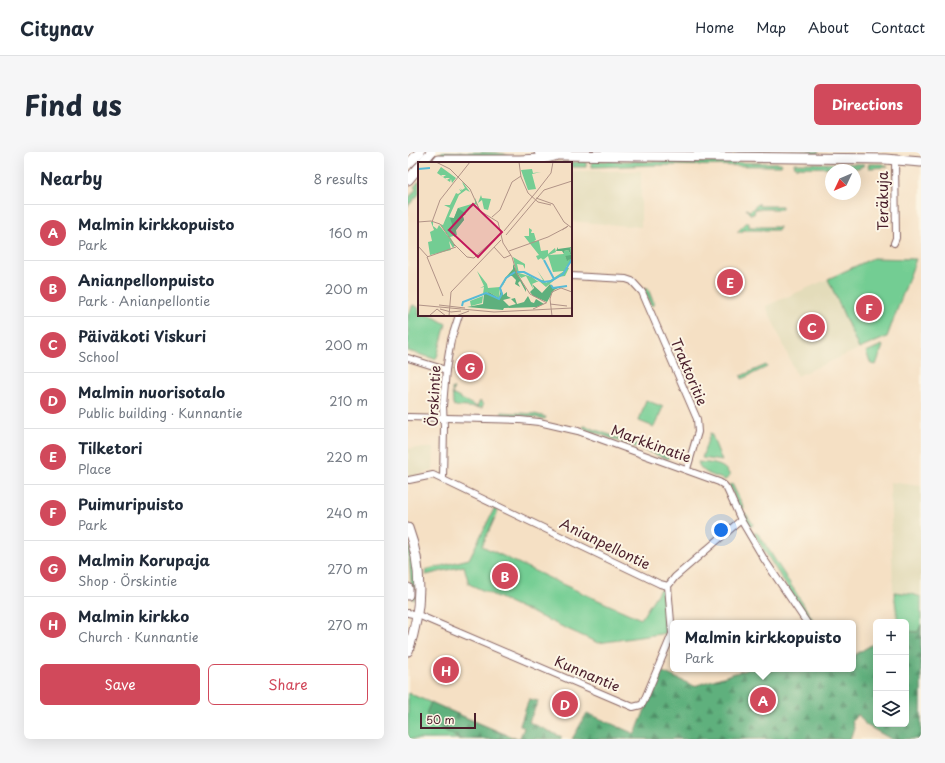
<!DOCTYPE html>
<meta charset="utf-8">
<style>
body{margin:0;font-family:"Playpen Sans",sans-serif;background:#f6f6f7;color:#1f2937}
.controls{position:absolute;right:12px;bottom:12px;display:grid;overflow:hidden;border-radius:6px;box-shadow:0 4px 16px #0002}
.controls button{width:36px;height:36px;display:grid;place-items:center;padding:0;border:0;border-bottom:1px solid #e0e1e3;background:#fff;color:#1f2937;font:20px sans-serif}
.compass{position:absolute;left:417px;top:12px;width:36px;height:36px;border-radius:50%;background:#fff;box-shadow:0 4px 16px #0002;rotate:226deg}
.scale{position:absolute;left:12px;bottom:10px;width:56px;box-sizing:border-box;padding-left:4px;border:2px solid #4a1f2b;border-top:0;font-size:11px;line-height:14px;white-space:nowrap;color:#4a1f2b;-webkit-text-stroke:3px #fcf5e5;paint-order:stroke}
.you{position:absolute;left:313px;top:378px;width:14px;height:14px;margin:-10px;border:3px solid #fff;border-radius:50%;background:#1a73e8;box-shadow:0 0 0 6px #1a73e833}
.badge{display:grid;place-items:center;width:26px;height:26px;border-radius:50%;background:#d1495b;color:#fff;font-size:13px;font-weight:700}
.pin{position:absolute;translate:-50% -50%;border:2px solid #fff;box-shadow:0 1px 4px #0006}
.popup{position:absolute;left:262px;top:468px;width:186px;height:52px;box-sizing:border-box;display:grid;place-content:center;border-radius:6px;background:#fff;filter:drop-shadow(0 1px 3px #0005);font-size:13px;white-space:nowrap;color:#747a83}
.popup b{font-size:15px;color:#1f2937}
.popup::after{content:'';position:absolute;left:50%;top:100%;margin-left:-8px;border:8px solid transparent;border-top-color:#fff}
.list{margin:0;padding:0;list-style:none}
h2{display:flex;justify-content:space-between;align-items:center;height:52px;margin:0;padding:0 16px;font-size:17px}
h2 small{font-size:13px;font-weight:400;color:#747a83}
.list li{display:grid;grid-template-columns:26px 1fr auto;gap:12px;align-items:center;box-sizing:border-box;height:56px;padding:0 16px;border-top:1px solid #e0e1e3}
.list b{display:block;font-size:15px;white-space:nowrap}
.list p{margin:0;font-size:13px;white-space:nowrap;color:#747a83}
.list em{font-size:13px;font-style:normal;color:#747a83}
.actions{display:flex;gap:8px;padding:12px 16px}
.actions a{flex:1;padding:9px 0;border:1px solid #d1495b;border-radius:6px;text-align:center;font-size:14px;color:#d1495b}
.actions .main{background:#d1495b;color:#fff}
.icon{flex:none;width:22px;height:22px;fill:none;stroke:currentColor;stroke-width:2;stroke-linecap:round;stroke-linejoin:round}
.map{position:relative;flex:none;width:513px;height:587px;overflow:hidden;border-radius:6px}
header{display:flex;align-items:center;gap:24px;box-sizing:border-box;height:56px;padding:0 20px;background:#fff;border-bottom:1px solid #e0e1e3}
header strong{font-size:19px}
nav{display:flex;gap:22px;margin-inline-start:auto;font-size:14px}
.intro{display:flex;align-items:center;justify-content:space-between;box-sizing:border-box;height:96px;padding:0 24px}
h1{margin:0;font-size:28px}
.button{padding:10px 18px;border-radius:6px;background:#d1495b;color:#fff;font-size:14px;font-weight:700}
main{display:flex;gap:24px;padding:0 24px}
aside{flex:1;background:#fff;border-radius:6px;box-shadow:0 4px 16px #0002}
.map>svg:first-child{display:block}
</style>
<header>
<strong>Citynav</strong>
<nav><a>Home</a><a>Map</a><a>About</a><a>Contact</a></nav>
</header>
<div class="intro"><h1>Find us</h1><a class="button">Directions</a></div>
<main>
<aside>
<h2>Nearby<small>8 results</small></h2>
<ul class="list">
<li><span class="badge">A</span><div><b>Malmin kirkkopuisto</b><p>Park</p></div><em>160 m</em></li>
<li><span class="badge">B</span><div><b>Anianpellonpuisto</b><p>Park · Anianpellontie</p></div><em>200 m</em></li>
<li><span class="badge">C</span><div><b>Päiväkoti Viskuri</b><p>School</p></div><em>200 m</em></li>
<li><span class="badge">D</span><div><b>Malmin nuorisotalo</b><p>Public building · Kunnantie</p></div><em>210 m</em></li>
<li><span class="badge">E</span><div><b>Tilketori</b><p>Place</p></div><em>220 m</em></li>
<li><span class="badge">F</span><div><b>Puimuripuisto</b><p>Park</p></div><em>240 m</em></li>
<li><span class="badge">G</span><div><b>Malmin Korupaja</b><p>Shop · Örskintie</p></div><em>270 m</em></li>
<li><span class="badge">H</span><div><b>Malmin kirkko</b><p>Church · Kunnantie</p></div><em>270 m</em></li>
</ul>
<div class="actions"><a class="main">Save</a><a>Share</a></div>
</aside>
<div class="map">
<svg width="513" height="587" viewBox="0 0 513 587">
<defs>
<pattern id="forest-firs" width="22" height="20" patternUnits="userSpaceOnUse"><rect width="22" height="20" fill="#5eb07d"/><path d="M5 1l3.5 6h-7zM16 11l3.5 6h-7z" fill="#508f67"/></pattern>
</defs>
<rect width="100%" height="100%" fill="#fcf5e5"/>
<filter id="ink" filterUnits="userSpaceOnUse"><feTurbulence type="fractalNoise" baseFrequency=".025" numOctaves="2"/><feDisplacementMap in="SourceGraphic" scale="8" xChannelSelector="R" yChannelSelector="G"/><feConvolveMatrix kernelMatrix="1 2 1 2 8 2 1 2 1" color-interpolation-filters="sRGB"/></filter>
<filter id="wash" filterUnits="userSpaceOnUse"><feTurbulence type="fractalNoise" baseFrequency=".012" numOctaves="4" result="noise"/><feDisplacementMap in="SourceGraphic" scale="16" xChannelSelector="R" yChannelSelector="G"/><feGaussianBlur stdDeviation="0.9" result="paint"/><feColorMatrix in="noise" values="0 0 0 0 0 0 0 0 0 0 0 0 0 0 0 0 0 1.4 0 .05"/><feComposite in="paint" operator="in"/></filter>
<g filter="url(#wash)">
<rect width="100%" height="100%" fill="#f5e0c4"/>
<g fill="#e3dcba">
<path d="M163,19H233V75L163,69Z"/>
<path d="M420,127L451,197L389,224L358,154Z"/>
<path d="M7,296H26L25,319L0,325V297Z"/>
<path d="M482,330L513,334V488L498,483V470H486Z"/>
</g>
<g fill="#73cd93" stroke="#5e765f">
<path d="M34,0L89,1L96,2L102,5H30Z"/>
<path d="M253,0H411L409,2Z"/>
<path d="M213,9L373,11L374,13L373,14L249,13L184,15V9Z"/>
<path d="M178,10V15H163V11H143Z"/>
<path d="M386,11L456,12L455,14L450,16L387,15Z"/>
<path d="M460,12H475L480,15L461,16Z"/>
<path d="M11,29V42L0,54V47L8,37L6,35Z"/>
<path d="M351,51V54H374V57H347L346,62H342L338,57L342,59Z"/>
<path d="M339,70H341V75H371V78H335L334,80H329Z"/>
<path d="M465,106L508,107L479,185L451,197L420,127Z"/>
<path d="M236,137H240L246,152L243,154Z"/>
<path d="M5,153L11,156V163H22L38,172L29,205L27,207L0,199V163Z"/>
<path d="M474,193L475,194L468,213L463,212L458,200Z"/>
<path d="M358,213L359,215L334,227L333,224Z"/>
<path d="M44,236L46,237L44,242L69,255L72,249L75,253L74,256L46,254L45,253Z"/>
<path d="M238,248L255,255L246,275L231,269Z"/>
<path d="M94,260L126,262L138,265L137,267L117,264L93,263Z"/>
<path d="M176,274H177L261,304L260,307L175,276Z"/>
<path d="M302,281H303L314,309L294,306Z"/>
<path d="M290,310C302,311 317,311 322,324L317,328C307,324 292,321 290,310Z"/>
<path d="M324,332L336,356L332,358L321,333Z"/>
<path d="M86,357L90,359L74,394L154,432L233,467L252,437L255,439L259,481L190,491L61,432L56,414L18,423L17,418L61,407Z"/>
<path d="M333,361L338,362L345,372L344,374L341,375Z"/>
<path d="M345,381H349L352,384L407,471H402Z"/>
<path d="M0,387L7,425V447H4C4,427 0,407 0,387Z"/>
<path d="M486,440L504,442L513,445V473L510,480L498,479V470H490Z"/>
<path d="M0,541L109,587H3L0,586Z"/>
</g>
<g fill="url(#forest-firs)" stroke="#546854">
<path d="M513,473V587H483L458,573L450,562L444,569L446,576L442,587H164L179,561L227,582L253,519L286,534L340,517H351L360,520L366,517H445V504L468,490V572H498V479L510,480Z"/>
<path d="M121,547L130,549L121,570L154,585L153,587H51L33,576L18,562L23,550L87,579L111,587L116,576L112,573Z"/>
</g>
</g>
<g filter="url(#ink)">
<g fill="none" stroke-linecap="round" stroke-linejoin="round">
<g stroke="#866361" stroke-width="8">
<g id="street">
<path d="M486,91L488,86L487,7"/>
<path d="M163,124L218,127L224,129L234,140L289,267L290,280L279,317"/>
<path d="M0,206L38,218"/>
<path d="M0,265L112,268L131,270L170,279L311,330L316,333L319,337L333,368L356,407L399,471"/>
<path d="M35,327L36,275L35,254L38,218L43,188L51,163"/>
<path d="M1,328L25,323L252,432L260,434L267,425L333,368"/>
<path d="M0,461L10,463L225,555L233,553L235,551L264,482L260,434"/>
</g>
</g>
<g stroke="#866361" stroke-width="11">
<g id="secondary">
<path d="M131,0L149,3L477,7L513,10"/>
<path d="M30,8H112L133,7L146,4"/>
<path d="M0,28L11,15"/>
<path d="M0,376C15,416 14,459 0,499"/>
<path d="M0,436V443"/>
</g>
</g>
<use href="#street" stroke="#fff" stroke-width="6"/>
<use href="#secondary" stroke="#fff" stroke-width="9"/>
<g stroke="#866361" stroke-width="11" stroke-linecap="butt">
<g id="secondary-bridge">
<path d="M14,11L23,0"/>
<path d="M0,12L12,0"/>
</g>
</g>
<use href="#secondary-bridge" stroke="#fff" stroke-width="9"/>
</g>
</g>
<g text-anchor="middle" stroke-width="4" stroke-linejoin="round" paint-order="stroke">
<g font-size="14" fill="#4a1f2b" stroke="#fcf5e5">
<text transform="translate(475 49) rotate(-90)" y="5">Teräkuja</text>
<text transform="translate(281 220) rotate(67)" y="5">Traktoritie</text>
<text transform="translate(26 244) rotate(-87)" y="5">Örskintie</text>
<text transform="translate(243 292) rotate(20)" y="5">Markkinatie</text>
<text transform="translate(197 392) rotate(26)" y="5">Anianpellontie</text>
<text transform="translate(179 522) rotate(23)" y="5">Kunnantie</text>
</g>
</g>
<g transform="translate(10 10)">
<rect width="154" height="154" fill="#f5e0c4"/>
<path d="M23,5L38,16L34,21L33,17L32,20L29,18L32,16H27L29,18L25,15L28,13H23L25,15L19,11ZM114,7L115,11L123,10L114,12L118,27L110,28L103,8ZM44,20L50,25L53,28L46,22L52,30L48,28L41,33L31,55L36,56L40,46L57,41V36L62,48L58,42L44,52L46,58L38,68L39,73L32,75L37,83L35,86L31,79L33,88L12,93L10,80L14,79L12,70L16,68L13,60H5H15V64L19,67L21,63L33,78L22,62L25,63L32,46L26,43H32L38,31L40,32L43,30L41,27L44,29L42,26L44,28L47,26ZM63,33L64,36L73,37L70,48L66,47L64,38L60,41ZM111,66L114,68L113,71H116L118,78L116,79H121L123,89L130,88V92L137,86L138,90L131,93L146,92V89L150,88L153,93L152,87L154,86V94H147L149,98L154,96V100L148,105L151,106L147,114L140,115L128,125L121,119L114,122L115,127L108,114L103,116L98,109L95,95L107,102V107L105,103L99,102L101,111L114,115L119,119L125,118L119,108L128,121L146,109L135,110L130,94L125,98L123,96L120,98L118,94L121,93L106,74H111ZM59,109L69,122L70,126L82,125L81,136L71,130L65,132L66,125L62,126L66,124ZM65,134L64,141L53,144L52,139Z" fill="#73cd93"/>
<path d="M40,46L48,52L45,54L46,58L38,68L37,75L29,68L35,65L32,56H36ZM140,85V87L154,85L152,87L154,96L151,99L152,97L149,99L147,94L153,93L150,88L146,89V92L144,89H138ZM95,102L108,127V130L102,119L100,121L102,125L97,122L98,118L94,114H90L84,125L88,115L95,107ZM114,122L124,131L132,122L135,126H140L136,128L129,140L115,134L112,130L116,126ZM83,127L85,133L89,130V134L93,136L85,138L91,144L98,142L93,137L97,136L99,142L106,140L110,134L113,140L116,141L118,137L126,142L119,145L86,146L85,148L49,145L65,142L66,132L71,130L81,136Z" fill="#5eb07d"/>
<path fill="none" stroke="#57bad6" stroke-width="2" d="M0,7L12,6M126,98L136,117M99,110H106L125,120L133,119L145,112L154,97M133,123L135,126L149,124M44,144L45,140L68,131L81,137L84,132L82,126L88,116L97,110"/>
<path fill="none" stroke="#b19387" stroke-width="1" d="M18,0L32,7L52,27L62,49L80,60L85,81L94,95L99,112L112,132L129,141M101,0L103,15L110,31L120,40L133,43M119,29L133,11L135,0M118,36L135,42L146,60L154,66M74,55L82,48L94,20L103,14M0,60L13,59L22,62L37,84M14,60L22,38L52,0M86,69L119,29M88,73L126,28L154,19M36,82L49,95L56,96L82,72M0,84L10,95M76,85L86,96L93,93M91,89L130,75L149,65L150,64L144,68M9,95L25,134M9,95L38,85M132,142L149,144M0,143L76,150L154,146M21,143L47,146M22,147L33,150L43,149M115,147L128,141M11,154L19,147L28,154M31,154L33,130L83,78M38,154L51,149M134,154L132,137L134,130L143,126L154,130"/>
<path fill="#c2185b" fill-opacity="0.15" stroke="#c2185b" stroke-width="2" d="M55,42L84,70L60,95L31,68Z"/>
<rect width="154" height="154" fill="none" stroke="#4a1f2b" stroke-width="2"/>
</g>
</svg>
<div class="controls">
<button>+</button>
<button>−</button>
<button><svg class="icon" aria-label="layers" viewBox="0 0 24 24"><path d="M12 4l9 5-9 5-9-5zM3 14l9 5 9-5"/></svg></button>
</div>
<svg class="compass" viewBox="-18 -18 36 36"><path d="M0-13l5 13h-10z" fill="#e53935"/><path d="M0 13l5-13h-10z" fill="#747a83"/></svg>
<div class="scale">50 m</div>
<div class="you"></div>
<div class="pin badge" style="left:355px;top:548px">A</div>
<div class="popup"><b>Malmin kirkkopuisto</b>Park</div>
<div class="pin badge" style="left:97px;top:424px">B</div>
<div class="pin badge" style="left:404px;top:175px">C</div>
<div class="pin badge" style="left:157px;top:552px">D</div>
<div class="pin badge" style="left:322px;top:130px">E</div>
<div class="pin badge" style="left:461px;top:156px">F</div>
<div class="pin badge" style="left:62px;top:215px">G</div>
<div class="pin badge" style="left:38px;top:518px">H</div>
</div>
</main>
